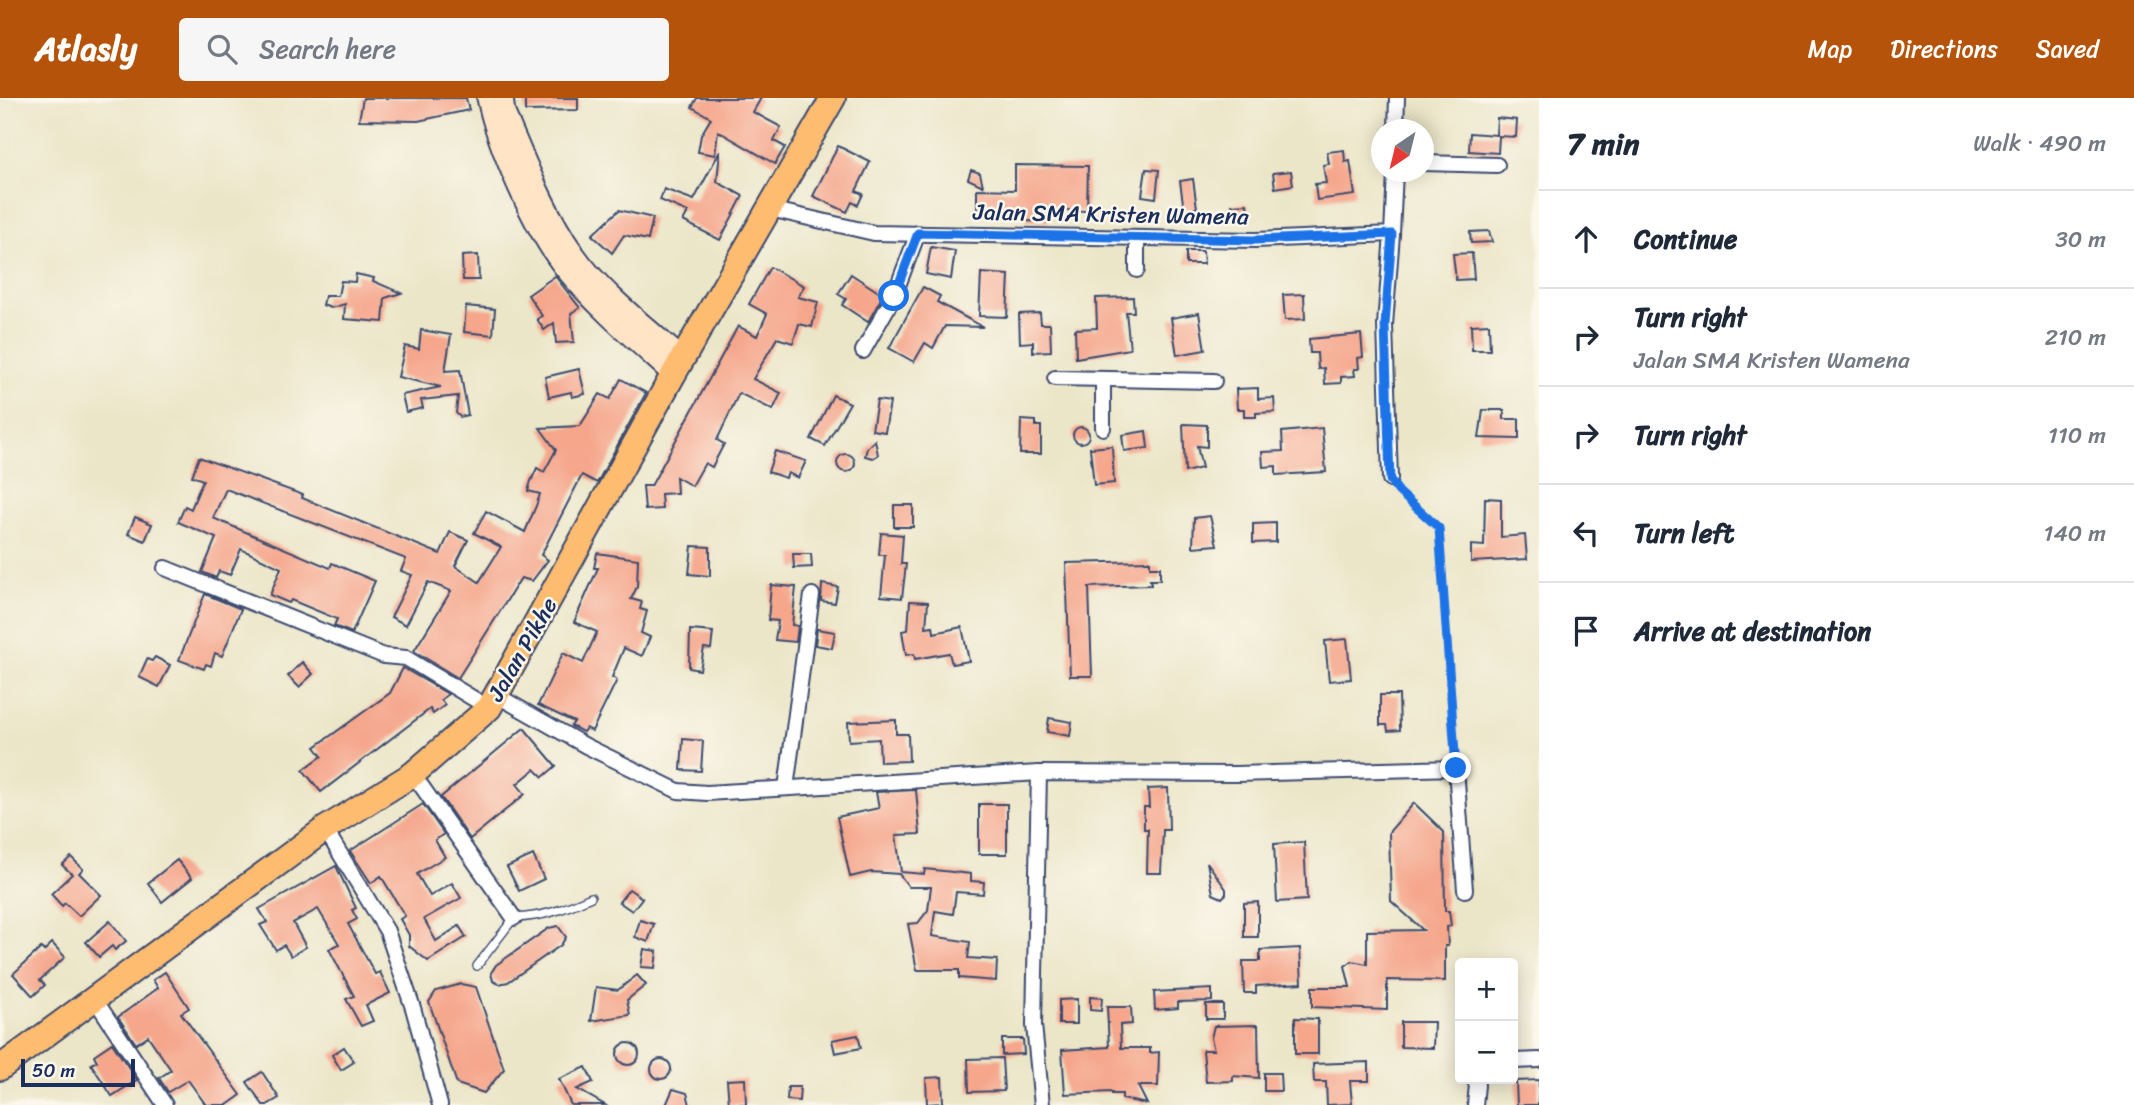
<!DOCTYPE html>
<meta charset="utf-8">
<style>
body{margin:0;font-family:Sriracha,sans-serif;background:#f6f6f7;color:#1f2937}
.controls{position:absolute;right:21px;bottom:21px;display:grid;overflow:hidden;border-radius:7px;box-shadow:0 4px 18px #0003}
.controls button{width:63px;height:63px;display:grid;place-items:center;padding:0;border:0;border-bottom:2px solid #e0e1e3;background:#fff;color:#1f2937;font:35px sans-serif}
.compass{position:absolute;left:1371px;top:21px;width:63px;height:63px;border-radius:50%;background:#fff;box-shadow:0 4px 18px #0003;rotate:215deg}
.scale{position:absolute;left:21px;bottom:18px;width:114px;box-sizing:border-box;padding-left:7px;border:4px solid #1b2f5e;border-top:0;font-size:19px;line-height:24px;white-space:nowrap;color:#1b2f5e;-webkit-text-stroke:5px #fbf7ec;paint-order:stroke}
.stop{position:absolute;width:21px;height:21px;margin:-16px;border:5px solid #1a73e8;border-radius:50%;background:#fff}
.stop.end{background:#1a73e8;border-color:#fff;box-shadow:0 2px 7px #0008}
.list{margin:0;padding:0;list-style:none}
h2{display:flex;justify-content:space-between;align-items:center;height:91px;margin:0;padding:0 28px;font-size:30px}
h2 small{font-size:23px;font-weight:400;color:#747a83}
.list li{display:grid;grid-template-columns:46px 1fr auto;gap:21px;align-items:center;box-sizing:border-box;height:98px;padding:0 28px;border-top:2px solid #e0e1e3}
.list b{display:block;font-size:26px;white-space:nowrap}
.list p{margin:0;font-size:23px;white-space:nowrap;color:#747a83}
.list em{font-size:23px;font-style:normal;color:#747a83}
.icon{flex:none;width:38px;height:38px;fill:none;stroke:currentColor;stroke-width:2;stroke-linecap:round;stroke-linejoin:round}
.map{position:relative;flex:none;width:1539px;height:1007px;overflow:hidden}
header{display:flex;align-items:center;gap:42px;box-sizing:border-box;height:98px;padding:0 35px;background:#b45309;color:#fff}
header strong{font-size:33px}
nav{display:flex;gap:38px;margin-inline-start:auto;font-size:24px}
.search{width:490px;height:63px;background:#f6f6f7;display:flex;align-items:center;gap:18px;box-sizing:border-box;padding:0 24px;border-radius:7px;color:#747a83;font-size:26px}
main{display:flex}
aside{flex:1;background:#fff}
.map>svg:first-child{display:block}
</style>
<header>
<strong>Atlasly</strong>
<div class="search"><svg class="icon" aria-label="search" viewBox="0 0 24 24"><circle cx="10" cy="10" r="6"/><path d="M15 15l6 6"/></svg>Search here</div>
<nav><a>Map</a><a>Directions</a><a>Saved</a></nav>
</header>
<main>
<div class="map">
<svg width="1539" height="1007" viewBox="0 0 1539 1007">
<rect width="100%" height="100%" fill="#fbf7ec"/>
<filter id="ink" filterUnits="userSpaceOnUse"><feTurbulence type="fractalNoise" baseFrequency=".0143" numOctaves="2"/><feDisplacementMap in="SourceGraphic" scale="14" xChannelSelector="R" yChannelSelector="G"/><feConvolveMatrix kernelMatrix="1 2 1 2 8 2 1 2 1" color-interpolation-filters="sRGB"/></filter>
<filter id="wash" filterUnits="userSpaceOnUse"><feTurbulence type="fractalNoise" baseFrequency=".00686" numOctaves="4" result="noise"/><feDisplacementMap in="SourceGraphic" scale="28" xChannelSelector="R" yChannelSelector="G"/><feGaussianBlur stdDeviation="1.57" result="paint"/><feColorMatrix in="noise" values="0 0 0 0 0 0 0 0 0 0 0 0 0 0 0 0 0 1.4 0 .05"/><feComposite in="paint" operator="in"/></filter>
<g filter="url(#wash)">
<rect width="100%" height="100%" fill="#ece6c9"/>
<g id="blocks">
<g fill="#f5a68b">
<path d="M363,0H466L469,12L418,23L359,22Z"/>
<path d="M525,0H578V12L525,13Z"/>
<path d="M697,0H761L753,14L781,29L774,43L785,49L775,66L718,33L715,57L698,54L701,37L711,20L692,9Z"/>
<path d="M1497,20L1517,22L1516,39L1499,38L1498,55L1469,53L1470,35L1496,37Z"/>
<path d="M838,48L870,64L856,93L863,96L858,107L852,104L847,114L813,98Z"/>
<path d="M1344,52L1345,64L1350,63L1355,97L1317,102L1315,86L1326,85L1323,67L1329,66L1327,54Z"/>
<path d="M720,53L717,84L743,98L720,142L683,123L688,114L660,102L664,91L694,102Z"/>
<path d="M1015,67L1088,68L1087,113L1062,112V120L1048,119V124L1026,123V111L977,110V91L1015,92Z"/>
<path d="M1146,71L1159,72L1156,100L1142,98Z"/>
<path d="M971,72L980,75L983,88L968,81Z"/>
<path d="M1291,73L1293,87L1275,90L1273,75Z"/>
<path d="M1193,81L1197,110L1184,112L1180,83Z"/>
<path d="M1247,106L1249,118L1234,120L1232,107Z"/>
<path d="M619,112L653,120L648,142L624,137L612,155L592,137Z"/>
<path d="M1489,133L1492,144L1471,145L1470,134Z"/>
<path d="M931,149L955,153L951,181L926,176Z"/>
<path d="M1186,153H1203L1204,166H1186Z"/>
<path d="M1472,155L1474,181L1456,182L1453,156Z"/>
<path d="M478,157L479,182H463L462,158Z"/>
<path d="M770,169L804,188L798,199L818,204L812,229L799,226L793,245L777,240L753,281L781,295L773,312L739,295L717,342L724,346L712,369L705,365L692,388L676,379L677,395L661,396L662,411L645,412L643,388H651L738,228L757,238L767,216L749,206Z"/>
<path d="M981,175L1009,177L1007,219L979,218Z"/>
<path d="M356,176L374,180L373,183L401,195L385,200L383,224L344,221L345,206L331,210L323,207L325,198H338L341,183L355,184Z"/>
<path d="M851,176L883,197L868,224L842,207L846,201L838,196Z"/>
<path d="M555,178L580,210L571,215L574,244L556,245L554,225L544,232L537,221L542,218L528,197Z"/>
<path d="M923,189L940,198L937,204L983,229L945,228L933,250L925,245L914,264L889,250Z"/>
<path d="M1304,196L1305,221L1285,222L1283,197Z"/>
<path d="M1133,199L1134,214H1126L1130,251L1076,260L1075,231L1097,230L1096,200Z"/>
<path d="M466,208L495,211L493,237L464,234Z"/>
<path d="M1040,215L1041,226H1050L1051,253L1033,254V244L1020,245L1019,216Z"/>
<path d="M1199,215L1205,252L1177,257L1171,220Z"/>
<path d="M1489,226L1490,252H1472L1471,227Z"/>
<path d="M421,232L451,237L445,273L460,272L468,317L460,319L456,315L458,298L421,302L423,310L406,314L402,297L441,289L398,279L405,248L419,251Z"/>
<path d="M1361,236L1363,259L1358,260L1359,271H1354L1355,278L1341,279V285L1325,286L1324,270L1318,271L1317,255H1310L1309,241Z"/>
<path d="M579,271L585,296L572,299L571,294L549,299L545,279Z"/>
<path d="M621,281L646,295L597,385L582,377L541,457L548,462L532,483L521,480L458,580L414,553L451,493L428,484L406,527L391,519L412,477L401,473L406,461L226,391L213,420L330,470L332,465L375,483L352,535L334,528L337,521L291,502L289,505L270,497L281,470L241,451L230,477L219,473L216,480L202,474L216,440L178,424L185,408L191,411L203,382L192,378L199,359L303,397L302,400L440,456L450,434L468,442L455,468L479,484L501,449L474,435L486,413L525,434L536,408L540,396L528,393L531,383L537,370L544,374L556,352L540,330L580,328L600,296L610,301Z"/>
<path d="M1258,290V301L1274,300L1275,314L1256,315V319H1244V311H1237L1236,291Z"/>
<path d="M833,297L850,305L825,348L811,341Z"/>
<path d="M877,302L890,304L885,334L872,332Z"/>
<path d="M1483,312H1504V321H1519V341L1479,340Z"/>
<path d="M1021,322L1036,323V328H1041V356H1020Z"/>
<path d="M1183,326L1207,327V349L1197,348L1202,370L1185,374Z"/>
<circle cx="1081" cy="337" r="8"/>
<path d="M1322,330L1326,374L1276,377V368L1263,369L1262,354L1283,353L1282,334Z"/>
<path d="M1146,333L1148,350L1124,353L1122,337Z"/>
<path d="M875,342L878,357L873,360L865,358L867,350Z"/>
<path d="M1112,348L1114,385L1094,387L1090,350Z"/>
<path d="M775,353L806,363L798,380L788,375L786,380L768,374Z"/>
<circle cx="846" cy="365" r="9"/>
<path d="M1485,400L1501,401V439L1525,437L1527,461L1471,464V447L1484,448Z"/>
<rect x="894" y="407" width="19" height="22"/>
<path d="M1210,418L1217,447L1193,449L1194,420Z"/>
<path d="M135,419L152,426L145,443L128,436Z"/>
<path d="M1276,425V444L1253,445V426Z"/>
<path d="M881,435L903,437L901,466H906L902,500L881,498L885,457H879Z"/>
<path d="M692,448L710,449V478L689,476Z"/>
<path d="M597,455L638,461L637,489L631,501L642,504L640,511L647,513L641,535L650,539L642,558L624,550L612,579L617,582L592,633L586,630L583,634L571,628L574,624L538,607L563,555L583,565L597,534L574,524L598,470H594Z"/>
<path d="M793,456H811L812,469L794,470Z"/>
<path d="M1150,463V469H1160V482H1150L1151,487L1089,489L1092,578H1070L1066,465Z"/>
<path d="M822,486L838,489L835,505L821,503Z"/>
<path d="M771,487L796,489L792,527L798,528L796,544L775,542L778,523L768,522Z"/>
<path d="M205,496L241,511L222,558L215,555L211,568L206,566L204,571L179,562Z"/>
<path d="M910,503L928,504L926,529L933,528L934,535L962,529L969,563L952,566L949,555L915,561L914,556L906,557L902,533L908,532Z"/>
<path d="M817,531L835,534L832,550L815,547Z"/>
<path d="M690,532L713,534L711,551L704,550L700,572L689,570Z"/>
<path d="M1347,541L1351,581L1329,583L1325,543Z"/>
<path d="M155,559L170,567L159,589L139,579L147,561L152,563Z"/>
<path d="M302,564L313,576L299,589L288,578Z"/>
<path d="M403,570L448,596L441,602L445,607L433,616L430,611L321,694L303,672L322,658L315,649L390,595Z"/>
<path d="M1380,597H1399L1400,632L1388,633L1387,627H1380Z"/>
<path d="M1049,620L1072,624L1070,638L1047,634Z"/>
<path d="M896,622V636H908L909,663L880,664L879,641L849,643L848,624Z"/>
<path d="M524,630L556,668L543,679L535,671L517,686L525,696L470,741L441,699Z"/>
<path d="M683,641L703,643L701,673L681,672Z"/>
<path d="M1168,690L1169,732H1163L1161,775H1147L1148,731H1144V709H1149L1148,691Z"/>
<path d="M916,692L920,736L896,737L901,774L924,776L925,771L971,776V783L984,784L983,796L956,794L953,816L935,813L932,838L970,844L968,860L997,862L996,883L959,880V872H917L908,826L918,825L928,812L931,789H909L899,776L871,774L850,779L837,719L879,710L876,694Z"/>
<path d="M1414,705L1444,734L1445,813H1449L1451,828L1447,829L1448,848H1445V883L1387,882V912L1312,909V889H1350L1345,868L1352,863L1367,866V833L1423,832L1391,803L1389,734Z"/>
<path d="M423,706L444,736L435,742L445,759L417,776L430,798L452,785L461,800L424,821L436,843L459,828L466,839L428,863L409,848V837L400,821L405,818L381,778L371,785L350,753Z"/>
<rect x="979" y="706" width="28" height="50"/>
<path d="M1304,744L1307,802L1277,804L1274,746Z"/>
<path d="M533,757L544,781L519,793L507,769Z"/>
<path d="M71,759L83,771L79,775L101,797L79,818L65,805L62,808L51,796L72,776L62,767Z"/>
<path d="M177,762L192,780L162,804L148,785Z"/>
<path d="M1207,764L1226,791V796L1222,800L1213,796Z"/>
<path d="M336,768L356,810L352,812L357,821L348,826L375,876L380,874L390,895L366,907L373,923L361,928L346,901L354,898L329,851L339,846L318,811L293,825L306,849L291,858L284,847L276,852L260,827L267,824L259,811Z"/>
<path d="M629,791L642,800L632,813L619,804Z"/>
<path d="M1258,804V839H1244V805Z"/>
<path d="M640,822L654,826L648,844L635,839Z"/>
<path d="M110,823L126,843L115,852L112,848L99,859L86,844Z"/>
<path d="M558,828L566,839L561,847L508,884L499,886L493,883L491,875L496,867L549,830Z"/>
<path d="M52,845L65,859L40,882L45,887L33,898L13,876L41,850L44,853Z"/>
<path d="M1300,850L1302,885L1256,888V895H1244L1243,863H1260V852Z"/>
<path d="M644,851L657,853L655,870L641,869Z"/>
<path d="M165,874L189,910L181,915L241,997L227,1007H206L188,982L168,994L159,980L171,972L148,938L136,946L118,919L158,890L153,882Z"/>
<path d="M637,877L646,887L627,902L630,917L591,923L596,889L618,892Z"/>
<path d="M461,886L476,889L504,971L484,995L457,986L429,904L436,893Z"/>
<path d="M1212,891V903L1178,904V910L1155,912L1154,894Z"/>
<path d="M1090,899L1102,900L1101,913L1090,912Z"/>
<path d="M1077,901V926H1059V902Z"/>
<rect x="1206" y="906" width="17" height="15"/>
<path d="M1107,909H1131L1132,926L1120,927L1121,950H1150V955L1159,954L1158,988H1138L1147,1006L1122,1001V996H1112V994L1065,996L1062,952L1109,949Z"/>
<path d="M1295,920L1318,921V956H1295Z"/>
<path d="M1401,924H1434L1433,950L1401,949Z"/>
<path d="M1258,927L1259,980L1233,978V983L1206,984L1203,952H1214L1211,940L1214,928Z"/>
<path d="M858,937L861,950L835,955L832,942Z"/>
<path d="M1002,941H1023L1024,956L1002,957Z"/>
<path d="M112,945L137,982L112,998L91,966L97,963L94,957Z"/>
<circle cx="628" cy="956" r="11"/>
<path d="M344,949L354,964L341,972L332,957Z"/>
<path d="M1002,960L1004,993L969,994L968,961Z"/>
<circle cx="661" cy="971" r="10"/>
<path d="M1369,964V983H1350L1352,1006L1327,1007L1326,984H1314L1313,966Z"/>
<path d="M586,969L593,984L577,991L605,1007H571L559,981Z"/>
<path d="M262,974L279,1000L267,1007H263L247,984Z"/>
<path d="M1264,975H1280L1281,993H1264Z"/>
<path d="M942,979L943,1005L927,1006L926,980Z"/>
<path d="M745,981L746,1006L729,1007L727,982Z"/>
<path d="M1539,982L1538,1007H1517L1516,983Z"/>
<path d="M788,989H800L799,1003L787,1002Z"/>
<path d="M673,991L687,995L690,1007H666Z"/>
</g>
</g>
</g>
<g filter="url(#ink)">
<use href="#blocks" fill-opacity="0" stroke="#3a4a6e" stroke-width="2"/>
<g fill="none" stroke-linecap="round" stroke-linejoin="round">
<g stroke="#3a4a6e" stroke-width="10">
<path id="lane" d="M477,868L514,820C543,819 565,811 591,799"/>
</g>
<g stroke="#3a4a6e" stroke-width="18">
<g id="street">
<path d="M1396,32L1397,0"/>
<path d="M1423,65L1497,67"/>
<path d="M770,111L874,135L1255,142L1392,136L1395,74"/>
<path d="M1137,140V172"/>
<path d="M863,253L894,198L918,135"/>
<path d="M1055,280L1214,283"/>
<path d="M1103,330V283"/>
<path d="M1390,381L1385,227L1392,136"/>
<path d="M165,470L384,558L406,560L489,610"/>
<path d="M498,598L586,648L678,693L707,695L1039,675L1236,676L1456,670L1465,792"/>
<path d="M1039,675L1034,927L1042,1007"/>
<path d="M413,676L514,820"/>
<path d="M786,690L812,497"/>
<path d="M325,731L387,833L413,910L440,1007"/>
<path d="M94,900L165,1007"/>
<path d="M1513,963L1539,962"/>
<path d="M1474,981L1477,987L1475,1007"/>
</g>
</g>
<g stroke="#3a4a6e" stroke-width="23">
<g id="secondary">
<path d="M487,0C497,49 534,132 565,171C597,210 636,243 673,277"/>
<path d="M503,0L505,15C526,63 544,112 574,155C603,196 646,228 683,261"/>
</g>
</g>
<g stroke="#3a4a6e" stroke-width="28">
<path id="highway" d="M0,970L325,731L413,676L489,610L673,277L833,0"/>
</g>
<path stroke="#3a4a6e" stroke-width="2.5" stroke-dasharray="2 5" stroke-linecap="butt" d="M1398,393L1439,431L1455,655"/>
<use href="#lane" stroke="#fff" stroke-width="7"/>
<use href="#street" stroke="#fff" stroke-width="14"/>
<use href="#secondary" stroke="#ffe4c6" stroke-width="19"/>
<use href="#highway" stroke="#febc71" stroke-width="24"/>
</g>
</g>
<g fill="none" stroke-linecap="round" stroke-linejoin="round" filter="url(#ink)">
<path stroke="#1a73e8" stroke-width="9" d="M894,198L918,135L1255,142L1392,136L1385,227L1390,382L1399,394L1439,430L1456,670"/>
</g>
<g text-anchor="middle" stroke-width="5" stroke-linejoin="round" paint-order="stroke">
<g font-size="23" fill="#1b2f5e" stroke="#fbf7ec">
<text transform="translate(1111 116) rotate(1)" y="8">Jalan SMA Kristen Wamena</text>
<text transform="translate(522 551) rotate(-60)" y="8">Jalan Pikhe</text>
</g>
</g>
</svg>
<div class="controls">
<button>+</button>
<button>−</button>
</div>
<svg class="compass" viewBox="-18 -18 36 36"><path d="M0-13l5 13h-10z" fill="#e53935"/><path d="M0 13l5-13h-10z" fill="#747a83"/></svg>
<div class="scale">50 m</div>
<div class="stop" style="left:894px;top:198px"></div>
<div class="stop end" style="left:1456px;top:670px"></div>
</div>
<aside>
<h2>7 min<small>Walk · 490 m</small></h2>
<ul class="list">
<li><svg class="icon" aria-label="ahead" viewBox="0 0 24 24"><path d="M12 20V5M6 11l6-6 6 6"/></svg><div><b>Continue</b></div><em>30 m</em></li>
<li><svg class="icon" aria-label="right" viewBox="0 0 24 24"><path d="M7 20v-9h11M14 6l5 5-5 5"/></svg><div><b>Turn right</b><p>Jalan SMA Kristen Wamena</p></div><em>210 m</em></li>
<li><svg class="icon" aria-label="right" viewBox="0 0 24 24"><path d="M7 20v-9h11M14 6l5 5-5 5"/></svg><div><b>Turn right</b></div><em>110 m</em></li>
<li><svg class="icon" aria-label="left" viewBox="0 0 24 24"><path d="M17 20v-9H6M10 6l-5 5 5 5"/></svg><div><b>Turn left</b></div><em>140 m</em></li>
<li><svg class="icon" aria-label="arrive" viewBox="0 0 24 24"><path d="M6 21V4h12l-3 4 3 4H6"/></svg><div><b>Arrive at destination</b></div></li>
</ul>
</aside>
</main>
